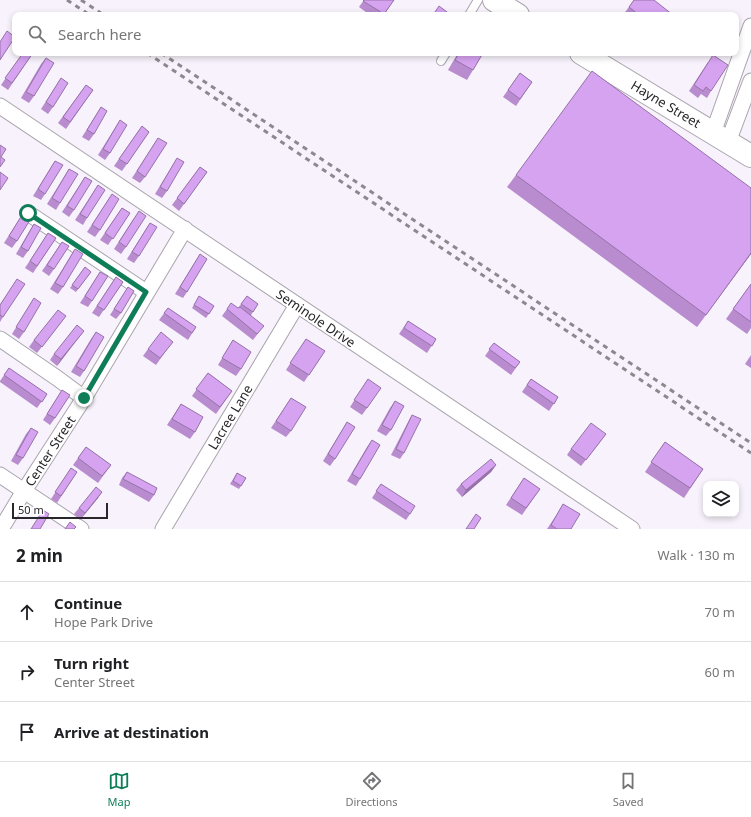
<!DOCTYPE html>
<meta charset="utf-8">
<style>
body{margin:0;font-family:"Noto Sans",sans-serif;background:#f2f2f2;color:#202124}
.controls{position:absolute;right:12px;bottom:12px;display:grid;overflow:hidden;border-radius:8px;box-shadow:0 2px 6px #0003}
.controls button{width:36px;height:36px;display:grid;place-items:center;padding:0;border:0;border-bottom:1px solid #e0e0e0;background:#fff;color:#202124;font:20px sans-serif}
.scale{position:absolute;left:12px;bottom:10px;width:96px;box-sizing:border-box;padding-left:4px;border:2px solid #29272a;border-top:0;font-size:11px;line-height:14px;white-space:nowrap;color:#29272a;-webkit-text-stroke:3px #fff;paint-order:stroke}
.stop{position:absolute;width:12px;height:12px;margin:-9px;border:3px solid #107d59;border-radius:50%;background:#fff}
.stop.end{background:#107d59;border-color:#fff;box-shadow:0 1px 4px #0008}
.list{margin:0;padding:0;list-style:none}
h2{display:flex;justify-content:space-between;align-items:center;height:52px;margin:0;padding:0 16px;font-size:17px}
h2 small{font-size:13px;font-weight:400;color:#757577}
.list li{display:grid;grid-template-columns:26px 1fr auto;gap:12px;align-items:center;box-sizing:border-box;height:60px;padding:0 16px;border-top:1px solid #e0e0e0}
.list b{display:block;font-size:15px;white-space:nowrap}
.list p{margin:0;font-size:13px;white-space:nowrap;color:#757577}
.list em{font-size:13px;font-style:normal;color:#757577}
.icon{flex:none;width:22px;height:22px;fill:none;stroke:currentColor;stroke-width:2;stroke-linecap:round;stroke-linejoin:round}
.map{position:relative;flex:none;width:751px;height:529px;overflow:hidden}
.search{position:absolute;background:#fff;box-shadow:0 2px 6px #0003;left:12px;right:12px;top:12px;height:44px;display:flex;align-items:center;gap:10px;box-sizing:border-box;padding:0 14px;border-radius:8px;color:#757577;font-size:15px}
.sheet{height:232px;background:#fff}
nav{display:flex;justify-content:space-around;align-items:center;box-sizing:border-box;height:56px;border-top:1px solid #e0e0e0;background:#fff;font-size:11px;color:#757577}
nav a{display:grid;justify-items:center;gap:2px}
nav .on{color:#107d59}
.map>svg:first-child{display:block}
</style>
<div class="map">
<svg width="751" height="529" viewBox="0 0 751 529">
<rect width="100%" height="100%" fill="#f7f2fb"/>
<g fill="none" stroke-linecap="round" stroke-linejoin="round">
<g stroke="#aaa4ad" stroke-width="10">
<g id="lane">
<path d="M469,15L478,0"/>
<path d="M441,61L446,53"/>
</g>
</g>
<g stroke="#aaa4ad" stroke-width="17">
<g id="street">
<path d="M0,106L632,529"/>
<path d="M713,133L751,26"/>
<path d="M728,142L751,81"/>
<path d="M28,213L146,292"/>
<path d="M0,339L57,378L84,398"/>
<path d="M0,475L81,529"/>
<path d="M1,529L24,491L84,398L185,229"/>
<path d="M163,529L297,305"/>
</g>
</g>
<g stroke="#aaa4ad" stroke-width="24">
<g id="secondary">
<path d="M494,0L518,15"/>
<path d="M581,53L751,156"/>
</g>
</g>
<use href="#lane" stroke="#fff" stroke-width="8"/>
<use href="#street" stroke="#fff" stroke-width="15"/>
<use href="#secondary" stroke="#fff" stroke-width="22"/>
<g stroke="#8c888e" stroke-width="3" stroke-dasharray="5 5" stroke-linecap="butt">
<path d="M67,0L90,15"/>
<path d="M81,0L104,15"/>
<path d="M147,53L751,453"/>
<path d="M161,53L751,443"/>
</g>
</g>
<g fill="#b88cce">
<path d="M364,0H394L384,15H370L359,7Z"/>
<path d="M634,0L673,15H623Z"/>
<path d="M23,53H33L8,90L1,85Z"/>
<path d="M458,53H483L473,70L467,80L448,70Z"/>
<path d="M46,58L34,96L29,103L21,98L41,64Z"/>
<path d="M708,62L711,91L707,98L701,94L698,98L689,91Z"/>
<path d="M520,73L532,82L516,106L503,97Z"/>
<path d="M61,78L53,107L48,114L41,109Z"/>
<path d="M86,85L93,90L66,129L58,123Z"/>
<path d="M101,107L94,134L89,141L82,137Z"/>
<path d="M120,120L110,153L105,160L98,155Z"/>
<path d="M142,126L149,132L122,171L114,166Z"/>
<path d="M158,138L145,177L140,183L132,178Z"/>
<path d="M177,158L167,191L162,198L155,194Z"/>
<path d="M55,161L45,194L41,200L33,196Z"/>
<path d="M200,167L207,172L179,211L172,205Z"/>
<path d="M69,169L60,203L56,210L47,204Z"/>
<path d="M516,175L751,254L697,327L507,187Z"/>
<path d="M85,177L74,210L69,217L62,212Z"/>
<path d="M98,185L87,218L83,225L75,220Z"/>
<path d="M112,194L100,230L95,237L87,232Z"/>
<path d="M122,208L130,213L108,245L100,240Z"/>
<path d="M22,215L17,241L12,248L4,243Z"/>
<path d="M134,218L126,247L121,254L114,249Z"/>
<path d="M150,223L139,256L134,263L127,259Z"/>
<path d="M34,224L28,251L23,258L16,254L30,230Z"/>
<path d="M48,233L56,238L33,273L25,268Z"/>
<path d="M62,242L54,269L49,276L42,271Z"/>
<path d="M75,249L63,287L58,294L50,289Z"/>
<path d="M200,254L187,292L183,298L175,294Z"/>
<path d="M85,267L91,272L76,292L70,288Z"/>
<path d="M100,272L92,301L88,307L80,303Z"/>
<path d="M116,277L123,282L99,317L92,313Z"/>
<path d="M17,279L3,317L0,322V305Z"/>
<path d="M751,284V328L747,334L726,319Z"/>
<path d="M128,287L121,313L116,319L110,315Z"/>
<path d="M199,296L214,306L206,318L192,308Z"/>
<path d="M247,296L258,304L251,315L259,332L253,340L222,316L227,309L238,308Z"/>
<path d="M34,298L24,332L19,339L12,334Z"/>
<path d="M168,308L196,327L188,340L159,320Z"/>
<path d="M66,316L37,353L29,347L34,340Z"/>
<path d="M408,321L436,339L427,353L399,334Z"/>
<path d="M84,331L57,366L50,360L54,354Z"/>
<path d="M96,332L84,371L80,377L71,372L91,339Z"/>
<path d="M306,339L325,351L304,382L286,370Z"/>
<path d="M233,340L241,369L236,376L218,365Z"/>
<path d="M494,343L520,362L511,375L485,356Z"/>
<path d="M168,348L156,365L143,356L148,349Z"/>
<path d="M751,355V368L745,364Z"/>
<path d="M9,368L47,394L37,408L0,382V381Z"/>
<path d="M208,373L232,391L216,414L192,396Z"/>
<path d="M368,379L367,408L362,415L350,407Z"/>
<path d="M531,379L558,397L549,411L522,392Z"/>
<path d="M62,390L55,418L50,425L43,420Z"/>
<path d="M291,398V431L286,437L271,428Z"/>
<path d="M395,401L391,430L386,436L377,431L390,408Z"/>
<path d="M181,404L195,432L190,439L167,425Z"/>
<path d="M412,415L404,453L400,459L391,455L408,422Z"/>
<path d="M347,422L335,459L330,466L323,461Z"/>
<path d="M31,428L23,458L18,465L11,461L26,434Z"/>
<path d="M606,434L581,466L567,455L571,449Z"/>
<path d="M372,440L360,479L356,486L347,481L367,447Z"/>
<path d="M665,442L703,469L684,498L645,472Z"/>
<path d="M86,447L111,465L98,483L73,465Z"/>
<path d="M496,465L491,472L462,497L456,490L461,484Z"/>
<path d="M71,468L77,472L57,503L51,499Z"/>
<path d="M127,472L154,495L149,502L119,485L122,478Z"/>
<path d="M237,473L246,478L239,489L230,484Z"/>
<path d="M524,478L540,489L522,515L506,505Z"/>
<path d="M381,484L410,514L406,520L372,498Z"/>
<path d="M102,492L98,498L80,520L74,514L79,508Z"/>
<path d="M563,504L571,529H547L559,511Z"/>
</g>
<g fill="#9672a8">
<path d="M751,253V254L697,327L706,315Z"/>
<path d="M84,331L79,337L57,366L61,359Z"/>
<path d="M496,465L491,472L462,497L466,490Z"/>
<path d="M102,492L98,498L80,520L85,513Z"/>
</g>
<g fill="#d6a3f0" stroke="#9672a8">
<path d="M364,0H394L384,14L363,1Z"/>
<path d="M634,0H654L673,15H639L629,7Z"/>
<path d="M439,6L451,15H433Z"/>
<path d="M7,31L15,37L0,60V42Z"/>
<path d="M23,53H33L12,83L5,78Z"/>
<path d="M459,53H483L473,70L455,60Z"/>
<path d="M713,55L728,65L711,91L706,87L703,91L694,85Z"/>
<path d="M46,58L54,63L34,96L26,92Z"/>
<path d="M592,71L751,188V253L706,315L516,175Z"/>
<path d="M520,73L532,82L520,99L508,90Z"/>
<path d="M61,78L68,83L53,107L46,102Z"/>
<path d="M86,85L93,90L70,122L63,117Z"/>
<path d="M101,107L107,111L94,134L87,130Z"/>
<path d="M120,120L127,125L110,153L103,149Z"/>
<path d="M142,126L149,132L127,164L119,159Z"/>
<path d="M158,138L167,143L145,177L137,171Z"/>
<path d="M0,145L6,149L1,157L5,160L0,167Z"/>
<path d="M177,158L184,162L167,191L160,187Z"/>
<path d="M55,161L63,165L45,194L38,189Z"/>
<path d="M200,167L207,172L184,204L177,198Z"/>
<path d="M69,169L78,174L60,203L52,198Z"/>
<path d="M0,172L8,178L0,190Z"/>
<path d="M85,177L92,181L74,210L67,206Z"/>
<path d="M98,185L105,190L87,218L80,214Z"/>
<path d="M112,194L119,199L100,230L92,225Z"/>
<path d="M122,208L130,213L113,239L105,233Z"/>
<path d="M139,211L146,216L126,247L119,242Z"/>
<path d="M22,215L30,220L17,241L9,236Z"/>
<path d="M150,223L157,227L139,256L132,252Z"/>
<path d="M34,224L41,228L28,251L21,247Z"/>
<path d="M48,233L56,238L37,266L30,261Z"/>
<path d="M62,242L69,246L54,269L47,265Z"/>
<path d="M75,249L83,254L63,287L55,283Z"/>
<path d="M200,254L207,259L187,292L180,287Z"/>
<path d="M85,267L91,272L78,289L72,285Z"/>
<path d="M100,272L108,276L92,301L85,296Z"/>
<path d="M116,277L123,282L104,310L97,306Z"/>
<path d="M17,279L25,284L3,317L0,315V305Z"/>
<path d="M751,284V322L733,309Z"/>
<path d="M128,287L134,291L121,313L114,309Z"/>
<path d="M199,296L214,306L209,314L194,305Z"/>
<path d="M247,296L258,304L253,312L241,304Z"/>
<path d="M34,298L41,303L24,332L16,327Z"/>
<path d="M231,303L238,308L240,307L264,326L257,334L227,309Z"/>
<path d="M168,308L196,327L192,333L164,313Z"/>
<path d="M58,310L66,316L42,347L34,340Z"/>
<path d="M408,321L436,339L432,346L404,328Z"/>
<path d="M77,325L84,331L61,359L54,354Z"/>
<path d="M96,332L104,337L84,371L76,366Z"/>
<path d="M161,332L173,342L160,358L148,349Z"/>
<path d="M306,339L325,351L309,375L290,363Z"/>
<path d="M233,340L251,352L241,369L222,358Z"/>
<path d="M494,343L520,362L515,368L489,349Z"/>
<path d="M9,368L47,394L42,402L4,375Z"/>
<path d="M208,373L232,391L220,407L196,389Z"/>
<path d="M368,379L381,388L367,408L354,400Z"/>
<path d="M531,379L558,397L554,404L527,385Z"/>
<path d="M62,390L70,395L55,418L47,414Z"/>
<path d="M291,398L306,407L291,431L276,421Z"/>
<path d="M395,401L404,406L391,430L382,425Z"/>
<path d="M181,404L203,417L195,432L172,419Z"/>
<path d="M412,415L421,419L404,453L396,449Z"/>
<path d="M347,422L355,427L335,459L328,454Z"/>
<path d="M591,423L606,434L586,460L571,449Z"/>
<path d="M31,428L38,432L23,458L16,455Z"/>
<path d="M372,440L380,445L360,479L352,474Z"/>
<path d="M665,442L703,469L690,488L651,462Z"/>
<path d="M86,447L111,465L102,476L78,458Z"/>
<path d="M491,459L496,465L466,490L461,484Z"/>
<path d="M71,468L77,472L61,496L55,492Z"/>
<path d="M127,472L157,488L154,495L123,479Z"/>
<path d="M237,473L246,478L241,486L233,481Z"/>
<path d="M524,478L540,489L526,508L511,498Z"/>
<path d="M381,484L415,506L410,514L376,491Z"/>
<path d="M96,487L102,492L85,513L79,508Z"/>
<path d="M563,504L580,514L571,529H557L551,525Z"/>
<path d="M43,510L49,514L40,529H31Z"/>
<path d="M476,514L481,518L474,529H466Z"/>
<path d="M70,522L76,527L74,529H65Z"/>
</g>
<g fill="none" stroke-linecap="round" stroke-linejoin="round">
<path stroke="#107d59" stroke-width="5" d="M28,213L146,292L84,398"/>
</g>
<g text-anchor="middle" stroke-width="4" stroke-linejoin="round" paint-order="stroke">
<g font-size="13" fill="#29272a" stroke="#fff">
<text transform="translate(666 104) rotate(31)" y="5">Hayne Street</text>
<text transform="translate(316 318) rotate(34)" y="5">Seminole Drive</text>
<text transform="translate(230 417) rotate(-59)" y="5">Lacree Lane</text>
<text transform="translate(50 451) rotate(-57)" y="5">Center Street</text>
</g>
</g>
</svg>
<div class="controls">
<button><svg class="icon" aria-label="layers" viewBox="0 0 24 24"><path d="M12 4l9 5-9 5-9-5zM3 14l9 5 9-5"/></svg></button>
</div>
<div class="scale">50 m</div>
<div class="stop" style="left:28px;top:213px"></div>
<div class="stop end" style="left:84px;top:398px"></div>
<div class="search"><svg class="icon" aria-label="search" viewBox="0 0 24 24"><circle cx="10" cy="10" r="6"/><path d="M15 15l6 6"/></svg>Search here</div>
</div>
<section class="sheet">
<h2>2 min<small>Walk · 130 m</small></h2>
<ul class="list">
<li><svg class="icon" aria-label="ahead" viewBox="0 0 24 24"><path d="M12 20V5M6 11l6-6 6 6"/></svg><div><b>Continue</b><p>Hope Park Drive</p></div><em>70 m</em></li>
<li><svg class="icon" aria-label="right" viewBox="0 0 24 24"><path d="M7 20v-9h11M14 6l5 5-5 5"/></svg><div><b>Turn right</b><p>Center Street</p></div><em>60 m</em></li>
<li><svg class="icon" aria-label="arrive" viewBox="0 0 24 24"><path d="M6 21V4h12l-3 4 3 4H6"/></svg><div><b>Arrive at destination</b></div></li>
</ul>
</section>
<nav>
<a class="on"><svg class="icon" aria-label="map" viewBox="0 0 24 24"><path d="M3 6l6-2 6 2 6-2v14l-6 2-6-2-6 2zM9 4v14M15 6v14"/></svg>Map</a>
<a><svg class="icon" aria-label="directions" viewBox="0 0 24 24"><path d="M12 3l9 9-9 9-9-9zM9 14v-3h6M13 9l2 2-2 2"/></svg>Directions</a>
<a><svg class="icon" aria-label="saved" viewBox="0 0 24 24"><path d="M7 4h10v16l-5-4-5 4z"/></svg>Saved</a>
</nav>
